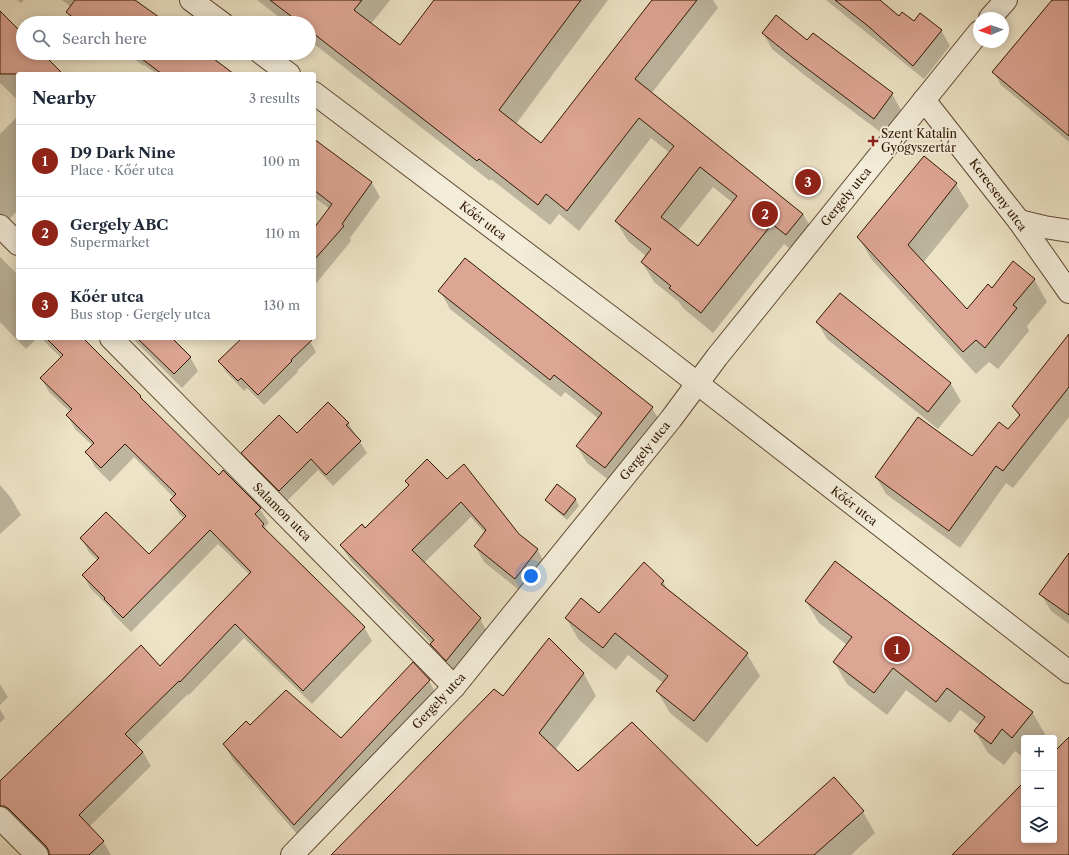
<!DOCTYPE html>
<meta charset="utf-8">
<style>
body{margin:0;font-family:"Libre Caslon Text",serif;background:#f6f6f7;color:#1f2937}
.controls{position:absolute;right:12px;bottom:12px;display:grid;overflow:hidden;border-radius:4px;box-shadow:0 2px 10px #0003}
.controls button{width:36px;height:36px;display:grid;place-items:center;padding:0;border:0;border-bottom:1px solid #e0e1e3;background:#fff;color:#1f2937;font:20px sans-serif}
.compass{position:absolute;left:973px;top:12px;width:36px;height:36px;border-radius:50%;background:#fff;box-shadow:0 2px 10px #0003;rotate:268deg}
.you{position:absolute;left:531px;top:576px;width:14px;height:14px;margin:-10px;border:3px solid #fff;border-radius:50%;background:#1a73e8;box-shadow:0 0 0 6px #1a73e833}
.badge{display:grid;place-items:center;width:26px;height:26px;border-radius:50%;background:#8f2418;color:#fff;font-size:13px;font-weight:700}
.pin{position:absolute;translate:-50% -50%;border:2px solid #fff;box-shadow:0 1px 4px #0006}
.list{margin:0;padding:0;list-style:none}
h2{display:flex;justify-content:space-between;align-items:center;height:52px;margin:0;padding:0 16px;font-size:17px}
h2 small{font-size:13px;font-weight:400;color:#747a83}
.list li{display:grid;grid-template-columns:26px 1fr auto;gap:12px;align-items:center;box-sizing:border-box;height:72px;padding:0 16px;border-top:1px solid #e0e1e3}
.list b{display:block;font-size:15px;white-space:nowrap}
.list p{margin:0;font-size:13px;white-space:nowrap;color:#747a83}
.list em{font-size:13px;font-style:normal;color:#747a83}
.icon{flex:none;width:22px;height:22px;fill:none;stroke:currentColor;stroke-width:2;stroke-linecap:round;stroke-linejoin:round}
.map{position:relative;flex:none;width:1069px;height:855px;overflow:hidden}
.search{position:absolute;background:#fff;box-shadow:0 2px 10px #0003;left:16px;top:16px;width:300px;height:44px;display:flex;align-items:center;gap:10px;box-sizing:border-box;padding:0 14px;border-radius:22px;color:#747a83;font-size:15px}
.panel{position:absolute;background:#fff;box-shadow:0 2px 10px #0003;left:16px;top:72px;width:300px;height:268px;border-radius:4px}
.map>svg:first-child{display:block}
</style>
<div class="map">
<svg width="1069" height="855" viewBox="0 0 1069 855">
<rect width="100%" height="100%" fill="#ede3c6"/>
<filter id="stains"><feTurbulence type="fractalNoise" baseFrequency=".005" numOctaves="4"/><feColorMatrix values="0 0 0 0 .2 0 0 0 0 .09 0 0 0 0 .02 0 0 0 .5 -.17"/></filter>
<radialGradient id="worn" r=".72"><stop offset=".6" stop-color="#630" stop-opacity="0"/><stop offset="1" stop-color="#630" stop-opacity=".3"/></radialGradient>
<g fill="#0003" fill-rule="evenodd">
<path d="M17,0H24L21,3Z"/>
<path d="M62,0H133L164,23H73L67,12L71,7Z"/>
<path d="M257,0H390L371,24L400,46L435,0H608L516,124L541,144L653,0H713L718,8L651,94L803,214L815,235L798,255L784,244L713,333L683,308L679,302L654,282L642,262L646,256L628,241L616,221L670,153L651,138L579,231L559,214L550,225L491,179L490,181L309,40V23H287ZM713,187L733,203L698,248L677,232Z"/>
<path d="M826,0H878L899,17L941,30L950,46L924,79Z"/>
<path d="M1054,0H1069V142L1001,85L994,72Z"/>
<path d="M0,12L23,35V53H41L62,74H18V100L0,83Z"/>
<path d="M763,33L807,42L892,94L901,110L883,134L803,74L772,49Z"/>
<path d="M126,53H204L233,74H157L144,65V66Z"/>
<path d="M18,116V210L0,229V134Z"/>
<path d="M318,144L372,183L380,197L350,238L351,241L314,286V230L330,209L314,197V150Z"/>
<path d="M924,157L956,184L969,206L923,263L967,311L992,289L1034,279L1047,302L1027,326L1029,331L998,369L989,362L976,374L872,260L859,238Z"/>
<path d="M0,257L18,275V338H37L26,349L0,322Z"/>
<path d="M465,259L652,408L662,425L615,485L587,463L577,446L599,419L565,392L561,397L450,309L440,291Z"/>
<path d="M840,294L951,384L961,401L938,429L827,339L817,322Z"/>
<path d="M41,338H81L140,397L143,402L219,476L223,471L260,509L269,523L265,527L268,533L364,627L372,641L312,704L244,638L189,695L188,694L136,745L143,752L151,766L89,827L103,841L111,855H50L18,823L0,812V783L160,667L250,575L218,544L131,632L113,614L110,608L91,589L83,575L98,561L89,552L81,538L149,556L185,519L179,514L171,500L174,498L134,457L110,482L95,467L87,453L93,446L75,429L67,415L70,412L49,392L41,378L61,358Z"/>
<path d="M132,338H171L190,357L198,371L182,388Z"/>
<path d="M243,338H307L310,341L316,352L297,371L298,372L264,405L247,388L244,391L226,372L220,362Z"/>
<path d="M1069,355V417L1013,488L1006,483L960,548L886,494L876,477L972,458L1008,430L1020,418L1013,406Z"/>
<path d="M348,423L367,453L333,486L318,470L286,502L249,464L243,453L297,434Z"/>
<path d="M447,480L537,549L546,565L524,594L484,562L475,546L485,533L471,517L424,563L480,619L489,635L456,676L440,660L432,644L351,561L341,546L365,530L409,486L406,481Z"/>
<path d="M0,485L11,498L21,515L0,534Z"/>
<path d="M558,486L576,500L579,506L567,520L550,505L546,500Z"/>
<path d="M1069,562V624L1051,611L1041,594Z"/>
<path d="M663,581L668,591L747,654L760,676L707,743L670,713L657,691L663,683L628,655L616,670L579,640L566,618L599,615Z"/>
<path d="M806,601L1032,712L1045,734L1042,738H1024V758L1015,751L1004,765L988,753L975,731L980,725L960,710L950,723L906,690L887,715L847,684L834,662L847,645L819,623Z"/>
<path d="M549,639L584,674L596,696L555,750L578,773L757,848L863,812L875,833L851,855H332L503,697Z"/>
<path d="M429,681L438,697L303,841L233,760L224,744L250,727L342,739Z"/>
<path d="M0,684L8,697L0,705Z"/>
<path d="M0,709L5,718L0,723Z"/>
</g>
<g fill="#dda593" stroke="#311701" fill-rule="evenodd">
<path d="M75,0H135L163,20L161,23H80L66,12Z"/>
<path d="M270,0H362L354,10L400,45L434,0H581L499,110L541,143L652,0H697L635,79L803,214L786,235L772,224L701,313L669,288L671,286L641,262L651,249L615,221L674,146L639,118L567,211L546,194L538,205L479,159L477,161L309,30V23H300ZM700,167L737,196L698,246L661,217Z"/>
<path d="M835,0H880L899,16L902,12L914,21L920,13L942,30L913,66L868,26Z"/>
<path d="M1052,0H1069V136L992,72Z"/>
<path d="M0,11L23,34V53H42L63,74H0Z"/>
<path d="M776,15L807,40L813,33L893,93L874,119L793,58L762,33Z"/>
<path d="M134,53H206L234,74H162Z"/>
<path d="M314,139L372,182L342,224L344,226L314,260V228L332,204L314,190Z"/>
<path d="M924,156L957,183L908,245L967,309L988,284L992,288L1013,261L1035,279L1013,305L1017,308L985,348L976,340L963,352L857,237Z"/>
<path d="M465,258L653,407L605,468L576,446L602,413L554,375L550,380L438,291Z"/>
<path d="M840,293L951,383L928,412L816,322Z"/>
<path d="M1069,334V387L1003,471L996,466L949,531L875,477L918,417L972,456L999,422L1008,429L1020,415L1012,406Z"/>
<path d="M46,338H83L141,396L140,397L219,475L223,470L261,508L255,514L264,524L262,526L365,627L303,691L235,624L180,682L179,681L125,734L143,752L79,815L104,841L89,855H49V851L46,846L9,809L4,806H0V781L141,645L160,666L251,572L210,530L123,618L104,599L105,598L82,575L99,558L80,538L106,512L149,554L186,516L170,500L176,494L125,444L101,468L85,452L94,443L66,415L72,409L40,378L63,355Z"/>
<path d="M137,338H172L191,357L174,374Z"/>
<path d="M242,338H314L291,360L292,361L258,395L241,378L238,381L218,361Z"/>
<path d="M328,402L349,423L346,425L361,441L326,475L311,459L279,491L241,453L279,415L297,433Z"/>
<path d="M427,459L447,479L464,464L519,534L538,549L515,579L474,546L486,530L461,502L412,550L481,618L446,661L430,644L434,640L340,545L362,524L365,528L409,485L405,481Z"/>
<path d="M557,484L576,499L564,515L545,500Z"/>
<path d="M1069,553V615L1039,594Z"/>
<path d="M835,561L1033,712L1012,738L1002,729L991,744L974,731L985,717L947,688L936,702L893,668L874,693L833,662L852,637L805,601Z"/>
<path d="M644,562L664,581L661,584L748,653L694,721L656,691L668,676L615,633L603,648L565,618L581,598L599,613Z"/>
<path d="M549,638L584,673L539,733L578,771L632,722L757,846L834,777L864,811L814,855H331L494,689L503,696Z"/>
<path d="M413,662L430,680L294,825L223,744L246,721L250,725L286,690L341,738Z"/>
<path d="M1069,737V855H952L1024,782V840H1054V752Z"/>
</g>
<g fill="none" stroke-linecap="round" stroke-linejoin="round">
<g stroke="#604a32" stroke-width="24">
<g id="minor">
<path d="M191,0L222,23"/>
<path d="M990,18L1006,0"/>
<path d="M261,53L289,74"/>
<path d="M314,93L657,352L1069,672"/>
<path d="M924,100L1019,221L1069,292"/>
<path d="M1019,221L1044,227L1069,231"/>
<path d="M0,226L18,244"/>
<path d="M111,338L431,663L454,687"/>
<path d="M0,818L37,855"/>
<path d="M292,855L454,687L671,419L717,357L979,32"/>
</g>
</g>
<use href="#minor" stroke="#f3edda" stroke-width="22"/>
</g>
<path fill="#8f2418" stroke="#f3edda" stroke-width="1.5" d="M871 135h4v4h4v4h-4v4h-4v-4h-4v-4h4z"/>
<g text-anchor="middle" stroke-width="4" stroke-linejoin="round" paint-order="stroke">
<g font-size="12" fill="#311701" stroke="#f3edda" text-anchor="start">
<text x="881" y="138">Szent Katalin<tspan x="881" dy="14">Gyógyszertár</tspan></text>
</g>
<g font-size="12" fill="#311701" stroke="#f3edda">
<text transform="translate(998 195) rotate(53)" y="4">Kerecseny utca</text>
<text transform="translate(846 197) rotate(-51)" y="4">Gergely utca</text>
<text transform="translate(483 221) rotate(37)" y="4">Kőér utca</text>
<text transform="translate(645 451) rotate(-51)" y="4">Gergely utca</text>
<text transform="translate(854 506) rotate(38)" y="4">Kőér utca</text>
<text transform="translate(282 512) rotate(45)" y="4">Salamon utca</text>
<text transform="translate(439 701) rotate(-47)" y="4">Gergely utca</text>
</g>
</g>
<rect width="100%" height="100%" filter="url(#stains)"/>
<rect width="100%" height="100%" fill="url(#worn)"/>
</svg>
<div class="controls">
<button>+</button>
<button>−</button>
<button><svg class="icon" aria-label="layers" viewBox="0 0 24 24"><path d="M12 4l9 5-9 5-9-5zM3 14l9 5 9-5"/></svg></button>
</div>
<svg class="compass" viewBox="-18 -18 36 36"><path d="M0-13l5 13h-10z" fill="#e53935"/><path d="M0 13l5-13h-10z" fill="#747a83"/></svg>
<div class="you"></div>
<div class="pin badge" style="left:897px;top:649px">1</div>
<div class="pin badge" style="left:765px;top:214px">2</div>
<div class="pin badge" style="left:808px;top:182px">3</div>
<div class="search"><svg class="icon" aria-label="search" viewBox="0 0 24 24"><circle cx="10" cy="10" r="6"/><path d="M15 15l6 6"/></svg>Search here</div>
<section class="panel">
<h2>Nearby<small>3 results</small></h2>
<ul class="list">
<li><span class="badge">1</span><div><b>D9 Dark Nine</b><p>Place · Kőér utca</p></div><em>100 m</em></li>
<li><span class="badge">2</span><div><b>Gergely ABC</b><p>Supermarket</p></div><em>110 m</em></li>
<li><span class="badge">3</span><div><b>Kőér utca</b><p>Bus stop · Gergely utca</p></div><em>130 m</em></li>
</ul>
</section>
</div>
